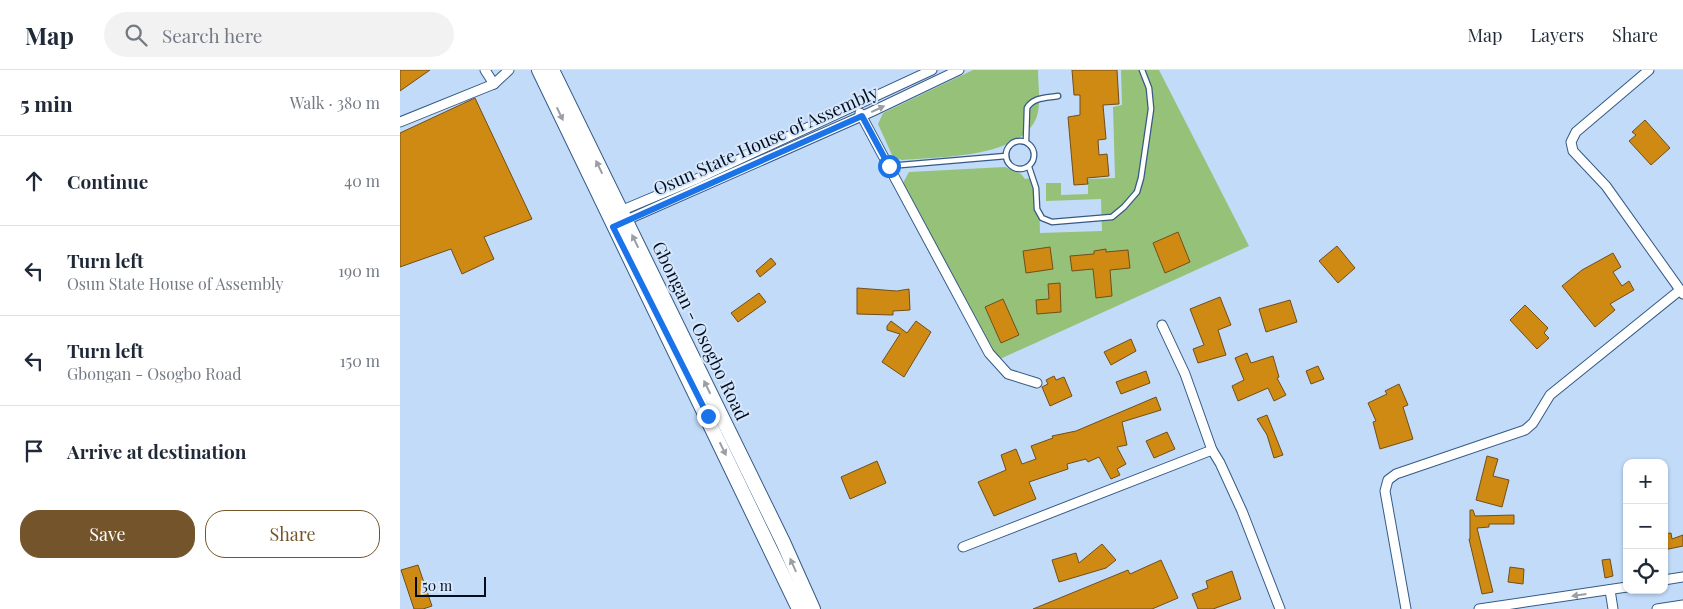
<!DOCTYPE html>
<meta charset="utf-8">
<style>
body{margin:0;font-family:"Playfair Display",serif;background:#f2f2f3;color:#1f2937}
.controls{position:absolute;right:15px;bottom:15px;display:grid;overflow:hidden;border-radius:10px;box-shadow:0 1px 4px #0004}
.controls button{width:45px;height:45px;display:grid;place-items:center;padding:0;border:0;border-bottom:1px solid #e0e1e3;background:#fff;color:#1f2937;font:25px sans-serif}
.scale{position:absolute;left:15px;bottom:12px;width:71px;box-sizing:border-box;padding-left:5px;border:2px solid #020e1f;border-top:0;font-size:14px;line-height:18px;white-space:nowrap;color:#020e1f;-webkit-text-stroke:4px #d6e7fc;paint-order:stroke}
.stop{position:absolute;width:15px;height:15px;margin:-11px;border:4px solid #1a73e8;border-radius:50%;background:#fff}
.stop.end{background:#1a73e8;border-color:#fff;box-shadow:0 1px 5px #0008}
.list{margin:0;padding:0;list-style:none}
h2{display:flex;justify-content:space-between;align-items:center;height:65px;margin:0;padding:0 20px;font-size:21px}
h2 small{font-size:16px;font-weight:400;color:#747a83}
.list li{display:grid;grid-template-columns:32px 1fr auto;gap:15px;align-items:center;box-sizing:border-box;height:90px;padding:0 20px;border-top:1px solid #e0e1e3}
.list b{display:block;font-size:19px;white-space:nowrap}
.list p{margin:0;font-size:16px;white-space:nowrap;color:#747a83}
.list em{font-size:16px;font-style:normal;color:#747a83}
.actions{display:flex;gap:10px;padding:15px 20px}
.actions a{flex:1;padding:11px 0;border:1px solid #74552b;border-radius:20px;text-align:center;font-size:18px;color:#74552b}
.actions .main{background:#74552b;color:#fff}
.icon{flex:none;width:28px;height:28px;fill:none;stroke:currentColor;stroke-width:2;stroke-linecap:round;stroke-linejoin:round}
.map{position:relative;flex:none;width:1283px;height:539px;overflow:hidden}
header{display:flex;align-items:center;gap:30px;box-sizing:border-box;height:70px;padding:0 25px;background:#fff;border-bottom:1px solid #e0e1e3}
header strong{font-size:24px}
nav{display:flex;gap:28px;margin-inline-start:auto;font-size:18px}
.search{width:350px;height:45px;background:#f2f2f3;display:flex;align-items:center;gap:12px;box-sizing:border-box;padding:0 18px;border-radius:28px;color:#747a83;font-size:19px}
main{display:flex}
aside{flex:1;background:#fff}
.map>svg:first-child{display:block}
</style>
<header>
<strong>Map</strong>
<div class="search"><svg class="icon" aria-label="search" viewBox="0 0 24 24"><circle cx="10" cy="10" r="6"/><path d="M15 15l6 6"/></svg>Search here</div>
<nav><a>Map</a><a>Layers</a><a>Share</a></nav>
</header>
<main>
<aside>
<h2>5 min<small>Walk · 380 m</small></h2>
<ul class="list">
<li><svg class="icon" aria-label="ahead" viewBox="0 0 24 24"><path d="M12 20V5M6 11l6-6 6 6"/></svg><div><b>Continue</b></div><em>40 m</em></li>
<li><svg class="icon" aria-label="left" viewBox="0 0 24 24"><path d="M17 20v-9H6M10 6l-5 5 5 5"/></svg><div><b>Turn left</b><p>Osun State House of Assembly</p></div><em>190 m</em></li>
<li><svg class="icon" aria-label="left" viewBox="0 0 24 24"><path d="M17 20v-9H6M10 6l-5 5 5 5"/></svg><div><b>Turn left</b><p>Gbongan - Osogbo Road</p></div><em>150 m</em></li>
<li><svg class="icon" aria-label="arrive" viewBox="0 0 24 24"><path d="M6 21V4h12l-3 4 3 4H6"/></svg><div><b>Arrive at destination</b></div></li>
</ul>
<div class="actions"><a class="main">Save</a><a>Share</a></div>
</aside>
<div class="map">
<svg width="1283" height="539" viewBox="0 0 1283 539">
<rect width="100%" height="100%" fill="#c2dbf9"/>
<g fill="#96c178">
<path d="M573,0H638C638,14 641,33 637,46C623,88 539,87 502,90L493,87L478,54L483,43Z"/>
<path d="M721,0H759L849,176L600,289L588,278L503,113L509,102L605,97L621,104L625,109L633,108V121H639L640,163L702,161L701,129L646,131V113H661V125L688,124V109L715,108L713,37L722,35Z"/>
</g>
<g fill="#ce8a12" stroke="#724e19">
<path d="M0,0H30L0,21Z"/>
<path d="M672,0H717L719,34L703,35L706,69L698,70L699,85L707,84L709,106L687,108L688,114L674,115L668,47L680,45V25H674Z"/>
<path d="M75,28L132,149L84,167L94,189L62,204L51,179L0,197V63Z"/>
<path d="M1245,50L1270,78L1251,95L1229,71L1236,65L1232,62Z"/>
<path d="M778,162L790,192L765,203L753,173Z"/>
<path d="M937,176L955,198L938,213L919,191Z"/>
<path d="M650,177L653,199L626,203L623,181Z"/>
<path d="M706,179V182L728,180L730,198L710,200L712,226L696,228L693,199L672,201L670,186L694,184V181Z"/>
<path d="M1213,183L1221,197L1213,202L1222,216L1229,211L1234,220L1210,234L1215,240L1195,257L1162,216L1182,200Z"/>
<path d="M371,188L376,194L360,207L356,201Z"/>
<path d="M660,213L661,242L637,244L636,230L649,229L648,214Z"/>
<path d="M457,218L497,221L509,219L510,240L493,241V245L457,244Z"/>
<path d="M359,223L366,232L338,252L331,243Z"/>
<path d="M820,227L831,255L818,260L826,285L798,293L793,279L804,275L790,239Z"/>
<path d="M603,229L619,265L601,273L585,237Z"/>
<path d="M890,230L897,252L866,262L859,239Z"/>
<path d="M1125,235L1148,258L1144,263L1149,268L1137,279L1110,250Z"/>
<path d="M491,251L507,263L516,251L531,262L504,307L482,292L500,264L487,260V256Z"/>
<path d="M731,269L736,281L711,295L704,282Z"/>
<path d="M847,283L851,293L873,286L879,307L877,308L886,325L874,331L868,318L838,331L832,316L844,310L835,288Z"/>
<path d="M918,296L924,309L911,314L906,301Z"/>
<path d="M746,301L750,313L721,324L716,312Z"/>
<path d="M654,306L656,310L664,307L672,326L650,336L642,317L648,314L646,310Z"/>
<path d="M999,314L1008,335L1003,337L1013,369L980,379L973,352L976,351L968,333L987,324L985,321Z"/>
<path d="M756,327L761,340L722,352L727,375L717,377L726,394L717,399L720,405L711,409L699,387L688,392L686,389L667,394L668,399L629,412L636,429L594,446L578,412L606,400L601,385L616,379L622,394L636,389L631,376L653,368L652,366L676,361Z"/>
<path d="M867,345L883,385L874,388L867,365L857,349Z"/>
<path d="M767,362L775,379L754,388L746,371Z"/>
<path d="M1087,386L1098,389L1093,406L1109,410L1102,437L1076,430Z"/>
<path d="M477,391L486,413L450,429L441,407Z"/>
<path d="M1070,440H1073L1075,446L1114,445V454H1089V457L1077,458L1093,522L1082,524L1069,469H1070Z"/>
<path d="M1271,463L1272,469L1283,465V476L1264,480V464Z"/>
<path d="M702,474L716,490L706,498L659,512L652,490L676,483L679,493Z"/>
<path d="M1210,489L1213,506L1205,508L1202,490Z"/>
<path d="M761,490L778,528L752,539H633L728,500L730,504Z"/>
<path d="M18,495L32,536L23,539H14L1,500Z"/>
<path d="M1110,497L1124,499L1123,514L1108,512Z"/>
<path d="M832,501L841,529L813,539H798L792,524L808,518L806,511Z"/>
</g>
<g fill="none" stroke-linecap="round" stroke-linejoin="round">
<g stroke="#355a85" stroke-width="7">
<g id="lane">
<circle cx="620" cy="85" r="14"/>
<path d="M626,71L627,38C633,27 647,28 658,26"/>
<path d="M489,96L606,86"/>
<path d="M629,97L636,118L637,139L642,148L652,152L712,147L724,137L737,122L741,108L751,39L749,18L742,0"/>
</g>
</g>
<g stroke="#355a85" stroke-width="11">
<g id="street">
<path d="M85,0L94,14"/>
<path d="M1249,0L1176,62L1171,72L1173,81L1206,116L1283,224"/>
<path d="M460,43L589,283L608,304L637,313"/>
<path d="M0,52L94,14L109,0"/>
<path d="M218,142L299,108L532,0"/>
<path d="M222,152L471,42L559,0"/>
<path d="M762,255L785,304L812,380L820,393L842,441L880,539"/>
<path d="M563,477L812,380"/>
<path d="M1264,510L1283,507"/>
<path d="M1210,520L1213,539"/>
<path d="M1006,539L985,421L988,410L996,404L1125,360L1133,353L1150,325L1280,220"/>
<path d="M1079,539L1227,517"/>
<path d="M1257,539L1283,535"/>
</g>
</g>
<g stroke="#355a85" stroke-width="16">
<g id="primary">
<path d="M139,0L399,539"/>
<path d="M152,0L383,472L413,539"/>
</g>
</g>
<use href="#lane" stroke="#fff" stroke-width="4.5"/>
<use href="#street" stroke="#fff" stroke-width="9"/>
<use href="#primary" stroke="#fff" stroke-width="14"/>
</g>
<defs><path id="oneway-solid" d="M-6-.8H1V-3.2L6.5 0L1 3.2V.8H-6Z" transform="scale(1.25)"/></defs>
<g fill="#9a9fa5">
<use href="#oneway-solid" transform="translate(478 39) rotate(-25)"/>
<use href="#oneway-solid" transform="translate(160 44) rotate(65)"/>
<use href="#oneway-solid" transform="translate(199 97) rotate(-116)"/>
<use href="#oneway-solid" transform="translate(235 171) rotate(-116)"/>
<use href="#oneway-solid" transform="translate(307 317) rotate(-116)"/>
<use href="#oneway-solid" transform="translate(323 379) rotate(64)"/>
<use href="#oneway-solid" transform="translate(393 495) rotate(-114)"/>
<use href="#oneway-solid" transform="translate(1179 525) rotate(172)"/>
</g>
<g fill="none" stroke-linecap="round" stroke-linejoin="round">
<path stroke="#1a73e8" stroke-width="6" d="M308,346L213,157L462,46L489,96"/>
</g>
<g text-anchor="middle" stroke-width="4" stroke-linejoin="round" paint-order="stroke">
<g font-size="18" fill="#020e1f" stroke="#d6e7fc">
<text transform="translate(366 71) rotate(-24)" y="6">Osun State House of Assembly</text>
<text transform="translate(300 261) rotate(64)" y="6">Gbongan - Osogbo Road</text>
</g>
</g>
</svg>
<div class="controls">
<button>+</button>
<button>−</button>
<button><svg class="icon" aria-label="locate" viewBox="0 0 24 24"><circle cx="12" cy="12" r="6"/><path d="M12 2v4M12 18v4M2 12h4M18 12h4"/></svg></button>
</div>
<div class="scale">50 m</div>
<div class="stop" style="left:489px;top:96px"></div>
<div class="stop end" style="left:308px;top:346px"></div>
</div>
</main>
